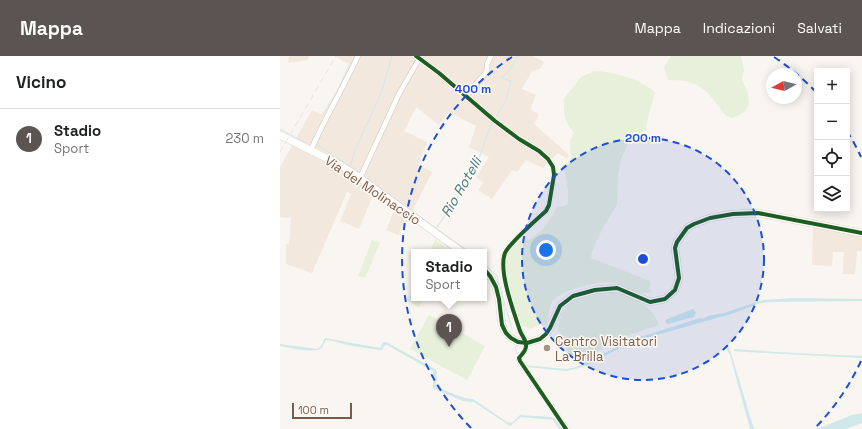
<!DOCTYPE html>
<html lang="it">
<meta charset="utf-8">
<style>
body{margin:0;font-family:"Space Grotesk",sans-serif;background:#f2f2f2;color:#202124}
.controls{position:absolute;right:12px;top:12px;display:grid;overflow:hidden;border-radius:0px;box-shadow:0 2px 10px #0003}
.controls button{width:36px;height:36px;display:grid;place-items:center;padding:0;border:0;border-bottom:1px solid #e0e0e0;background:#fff;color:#202124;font:20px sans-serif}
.compass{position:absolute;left:486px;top:12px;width:36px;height:36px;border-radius:50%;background:#fff;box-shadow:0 2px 10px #0003;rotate:262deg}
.scale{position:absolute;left:12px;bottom:10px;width:60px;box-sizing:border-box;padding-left:4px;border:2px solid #7a5c4d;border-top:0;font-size:11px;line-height:14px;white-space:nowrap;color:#7a5c4d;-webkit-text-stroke:3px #fffaf3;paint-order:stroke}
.you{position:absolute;left:266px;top:194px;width:14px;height:14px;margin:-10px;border:3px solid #fff;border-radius:50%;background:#1a73e8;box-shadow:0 0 0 6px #1a73e833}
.badge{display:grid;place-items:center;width:26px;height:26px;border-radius:50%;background:#5c5450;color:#fff;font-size:13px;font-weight:700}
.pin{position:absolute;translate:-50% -33px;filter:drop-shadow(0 1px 2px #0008)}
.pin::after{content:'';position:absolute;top:21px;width:14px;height:12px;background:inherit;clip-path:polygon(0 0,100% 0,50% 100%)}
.popup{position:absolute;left:131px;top:193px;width:76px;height:52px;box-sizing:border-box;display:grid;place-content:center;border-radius:0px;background:#fff;filter:drop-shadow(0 1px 3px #0005);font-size:13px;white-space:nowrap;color:#757577}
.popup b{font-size:15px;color:#202124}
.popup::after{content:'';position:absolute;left:50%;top:100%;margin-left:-8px;border:8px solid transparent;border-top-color:#fff}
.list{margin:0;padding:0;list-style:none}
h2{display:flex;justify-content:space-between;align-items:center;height:52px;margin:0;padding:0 16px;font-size:17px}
h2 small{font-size:13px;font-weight:400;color:#757577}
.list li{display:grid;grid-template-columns:26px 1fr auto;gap:12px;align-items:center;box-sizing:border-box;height:60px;padding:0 16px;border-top:1px solid #e0e0e0}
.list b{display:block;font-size:15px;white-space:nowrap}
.list p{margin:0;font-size:13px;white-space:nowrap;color:#757577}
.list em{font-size:13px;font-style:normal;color:#757577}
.icon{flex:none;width:22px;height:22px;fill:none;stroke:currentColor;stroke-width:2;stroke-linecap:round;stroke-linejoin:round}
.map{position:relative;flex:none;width:582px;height:373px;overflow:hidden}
header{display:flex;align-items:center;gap:24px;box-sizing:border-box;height:56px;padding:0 20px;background:#5c5450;color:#fff}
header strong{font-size:19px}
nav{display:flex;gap:22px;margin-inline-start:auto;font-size:14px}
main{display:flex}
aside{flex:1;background:#fff}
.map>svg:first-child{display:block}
</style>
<header>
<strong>Mappa</strong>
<nav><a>Mappa</a><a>Indicazioni</a><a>Salvati</a></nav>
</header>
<main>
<aside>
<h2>Vicino<small></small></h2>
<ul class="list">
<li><span class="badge">1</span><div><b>Stadio</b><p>Sport</p></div><em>230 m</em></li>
</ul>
</aside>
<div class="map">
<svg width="582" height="373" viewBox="0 0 582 373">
<rect width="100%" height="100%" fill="#f9f5f0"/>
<g fill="#f2e8de">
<path d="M9,0H29L28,4L8,7Z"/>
<path d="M54,0H253L264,6L260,13L252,15L242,33L256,39L250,53L259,59L254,68L289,99L287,103L278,97L263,112L246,104L237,116L232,114L212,143L198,134L204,127L196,121L209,101L189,91L196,70L169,56L159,69L136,51L124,75L147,86L138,109L152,116L132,156L185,196H164L167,189L129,162L118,179L106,174L115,153L94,137L79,173L60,165L71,138L67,136L32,217L6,208V188L9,189L11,162L0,161V111L32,54L42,58L56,36L69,8Z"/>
<path d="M533,168L582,178V195H577L575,218H563L564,196H553L552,210L532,209Z"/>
</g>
<g fill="#e7f0db">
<path d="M391,0H461L464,14L462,24L468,37L469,49L464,56L453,62L446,60C428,36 421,23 388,24L384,11Z"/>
<path d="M314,15C336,16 357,22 375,36L368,62L366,74L349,85L341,103L338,119L337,149L328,163L319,180L312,196L311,202L370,225L371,229L369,232L372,235L370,237C363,237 356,237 349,233C342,230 337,226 329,226C316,226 279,234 272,246C268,253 270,262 266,269H258L251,273L240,269L239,268C234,250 220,218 226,201C229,193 236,188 242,182L249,184C265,173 269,167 277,150L282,151L288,148V133L284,111L291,102L290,85L294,77C283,64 284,58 284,42L294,30L301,21Z"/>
<path d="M155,183L165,191L163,196H150Z"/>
<path d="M92,184L100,187L85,222L78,220Z"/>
<path d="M134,230V242H143L139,251L127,245Z"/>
<path d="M325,234C342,237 359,243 371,255C375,259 377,265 379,269L346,280L294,308L278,273L281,259L291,245Z"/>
<path d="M149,259L205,290L187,324L130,293Z"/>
</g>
<g fill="#d0e8ea">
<path d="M514,242L582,243V245L489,246L481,247L451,258L352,286L303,311L287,315L246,311L244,309L286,313L296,311L354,283L417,263L422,262L423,263L428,260L444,257L483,244Z"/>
<path d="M413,253L416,256L414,261L387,268L385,264Z"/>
<path d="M45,282L100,292L103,286H106L155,313L157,316L156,329L158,332L185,342L193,343L227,366L232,367L240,359L271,361L275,363L282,373H279L273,364L241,361L230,370L194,346L183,345L154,333L153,332V315L107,289L104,290L102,294C90,293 77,291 64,288C58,287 53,284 46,284L41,293C28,297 13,292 0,290V288L37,293L41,290Z"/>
<path d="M448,291L450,294L474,373H470L450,299L446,292Z"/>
<path d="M454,293L513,297L582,300V302L467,296L454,295Z"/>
<path d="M582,357V367L566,373H537L572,359Z"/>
</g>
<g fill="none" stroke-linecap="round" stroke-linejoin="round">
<g stroke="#d0e8ea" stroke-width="1">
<path d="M222,21L227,17L238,0"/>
<path d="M216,61L226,45L231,25L222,22"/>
<path d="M0,73L26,87"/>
<path d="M36,88L53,99"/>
<path d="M57,102L78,115"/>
<path d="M70,110L77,90L101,37L112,0"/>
<path d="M89,124L189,196"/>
<path d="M157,171L178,140L197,108L212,66"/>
<path d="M204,207L217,220L232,273"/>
<path d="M235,290L237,298"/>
<path d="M269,344L280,359"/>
<path d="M283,364L290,373"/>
</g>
<g stroke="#d7d1cb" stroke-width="6">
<g id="street">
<path d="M136,0L159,17L215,65L239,83L259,95L268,103L273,111L274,119L269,149L266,155C257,163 229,188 225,197C218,215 234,256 240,275C242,280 246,284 246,289C247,294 242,298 239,302L240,305L286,373"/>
<path d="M186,40L207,15V8L211,0"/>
<path d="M31,94C45,62 63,32 78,0"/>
<path d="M80,122L119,38L139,3"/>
</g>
</g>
<g stroke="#d9d2cb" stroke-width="8">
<g id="secondary">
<path d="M0,79L60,109L80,122L182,196"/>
<path d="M204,213L210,220L216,231L219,243L222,269L226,277L231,282L238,286L247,287L260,283L266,278L270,272L280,250L293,240L315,234L337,232L370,246L385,243L395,234L399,222L395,192L397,186L407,172L414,168L430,162L453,158L478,157L582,177"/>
</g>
</g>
<use href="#street" stroke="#fefefd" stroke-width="4.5"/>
<use href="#secondary" stroke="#fefefd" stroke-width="7"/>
<path stroke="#e6e3e7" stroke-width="1" stroke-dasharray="6 4" stroke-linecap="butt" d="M0,96L56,0"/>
<g stroke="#fffaf3" stroke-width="6">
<g id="cycleway">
<path d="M136,0L159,17L215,65L239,83L259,95L268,103L273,111L274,119L269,149L266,155C257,163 229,188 225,197C218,215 234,256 240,275C242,280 246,284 246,289C247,294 242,298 239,302L240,305L286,373"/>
<path d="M204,213L210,220L216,231L219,243L222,269L226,277L231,282L238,286L247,287L260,283L266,278L270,272L280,250L293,240L315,234L337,232L370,246L385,243L395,234L399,222L395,192L397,186L407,172L414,168L430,162L453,158L478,157L582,177"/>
</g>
</g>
<use href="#cycleway" stroke="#1b5e20" stroke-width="4"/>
</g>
<circle cx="363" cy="203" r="121" fill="#1d4ed8" fill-opacity=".12"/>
<g fill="none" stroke="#1d4ed8" stroke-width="2" stroke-dasharray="7 5">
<circle cx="363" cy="203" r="121"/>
<path d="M581 305A241 241 0 0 1 535 372M191 372A241 241 0 0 1 232 1M494 1A241 241 0 0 1 536 36M567 75A241 241 0 0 1 581 101"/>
</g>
<circle fill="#a69286" stroke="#fffaf3" stroke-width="1.5" cx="267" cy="292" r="4"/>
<g text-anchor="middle" stroke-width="3" stroke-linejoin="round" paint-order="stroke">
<g font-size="13" fill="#7a5c4d" stroke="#fffaf3">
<text transform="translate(93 134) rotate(34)" y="5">Via del Molinaccio</text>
</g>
<g font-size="13" fill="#7a5c4d" stroke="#fffaf3" text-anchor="start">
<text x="275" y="290">Centro Visitatori<tspan x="275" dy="15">La Brilla</tspan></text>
</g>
<g font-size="14" font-style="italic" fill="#437c86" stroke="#fffaf3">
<text transform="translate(181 131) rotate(-60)" y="5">Rio Rotelli</text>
</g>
</g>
<circle cx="363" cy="203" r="6" fill="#1d4ed8" stroke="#fffaf3" stroke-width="2"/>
<g font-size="12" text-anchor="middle" font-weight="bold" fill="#1d4ed8" stroke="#fffaf3" stroke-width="3" stroke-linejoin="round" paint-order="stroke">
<text x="193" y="37">400 m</text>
<text x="363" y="86">200 m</text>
</g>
</svg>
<div class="controls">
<button>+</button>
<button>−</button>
<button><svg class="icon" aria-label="locate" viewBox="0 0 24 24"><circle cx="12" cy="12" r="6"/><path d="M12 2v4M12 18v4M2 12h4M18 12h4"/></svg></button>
<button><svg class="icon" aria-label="layers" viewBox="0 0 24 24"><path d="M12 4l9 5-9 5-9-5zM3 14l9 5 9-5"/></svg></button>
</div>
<svg class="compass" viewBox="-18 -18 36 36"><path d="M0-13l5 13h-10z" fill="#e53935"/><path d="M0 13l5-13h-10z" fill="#757577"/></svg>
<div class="scale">100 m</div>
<div class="you"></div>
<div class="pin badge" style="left:169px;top:291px">1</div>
<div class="popup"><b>Stadio</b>Sport</div>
</div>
</main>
